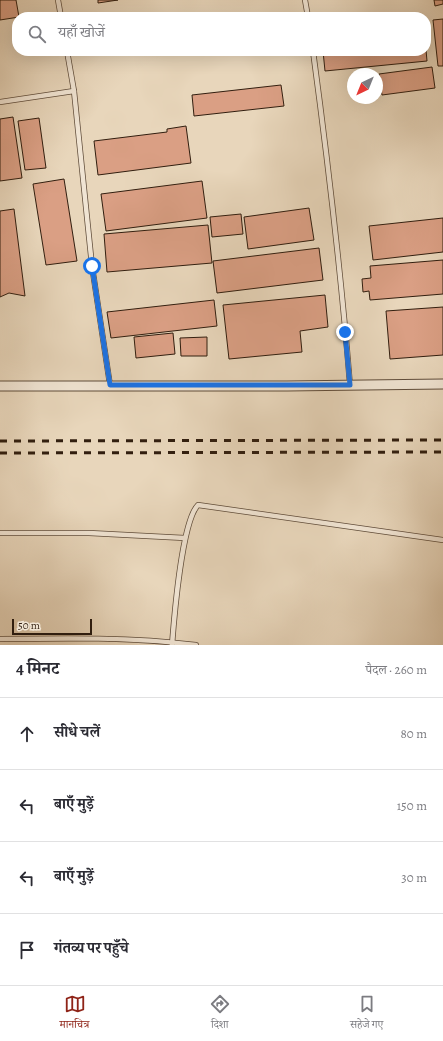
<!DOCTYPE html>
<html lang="hi">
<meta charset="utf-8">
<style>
body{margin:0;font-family:Alegreya,"Noto Serif Devanagari",serif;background:#f2f2f3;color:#2b2b33}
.compass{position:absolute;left:347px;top:68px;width:36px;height:36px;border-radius:50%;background:#fff;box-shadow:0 4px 16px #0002;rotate:223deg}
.scale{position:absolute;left:12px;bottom:10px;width:80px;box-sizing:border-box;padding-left:4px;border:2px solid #311e0f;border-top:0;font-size:11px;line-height:14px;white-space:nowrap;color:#311e0f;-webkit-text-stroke:3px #f0e4d3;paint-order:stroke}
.stop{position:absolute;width:12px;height:12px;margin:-9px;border:3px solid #1a73e8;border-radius:50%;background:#fff}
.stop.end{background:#1a73e8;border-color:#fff;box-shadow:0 1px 4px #0008}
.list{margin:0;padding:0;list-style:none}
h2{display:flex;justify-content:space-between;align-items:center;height:52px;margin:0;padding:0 16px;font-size:17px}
h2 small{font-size:13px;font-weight:400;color:#7c7c81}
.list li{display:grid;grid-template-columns:26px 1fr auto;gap:12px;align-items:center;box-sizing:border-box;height:72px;padding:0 16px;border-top:1px solid #e1e1e2}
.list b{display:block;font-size:15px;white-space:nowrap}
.list em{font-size:13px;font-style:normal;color:#7c7c81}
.icon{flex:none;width:22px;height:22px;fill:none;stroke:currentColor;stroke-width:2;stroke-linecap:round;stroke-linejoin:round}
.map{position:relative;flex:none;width:443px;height:645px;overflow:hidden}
.search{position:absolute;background:#fff;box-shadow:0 4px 16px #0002;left:12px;right:12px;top:12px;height:44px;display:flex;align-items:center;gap:10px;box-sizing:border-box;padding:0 14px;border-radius:16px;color:#7c7c81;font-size:15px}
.sheet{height:340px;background:#fff}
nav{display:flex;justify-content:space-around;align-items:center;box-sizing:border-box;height:56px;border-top:1px solid #e1e1e2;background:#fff;font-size:11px;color:#7c7c81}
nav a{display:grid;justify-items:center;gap:2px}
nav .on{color:#8f2418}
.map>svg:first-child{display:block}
</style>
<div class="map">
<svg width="443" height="645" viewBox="0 0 443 645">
<rect width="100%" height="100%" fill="#e8d6bb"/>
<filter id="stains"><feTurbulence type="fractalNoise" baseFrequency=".005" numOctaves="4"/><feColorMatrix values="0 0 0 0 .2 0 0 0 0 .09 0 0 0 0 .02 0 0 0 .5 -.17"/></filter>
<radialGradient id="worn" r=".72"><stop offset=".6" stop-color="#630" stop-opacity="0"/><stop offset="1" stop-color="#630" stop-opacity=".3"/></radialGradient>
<g fill="#da9f84" stroke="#311e0f">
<path d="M0,0H16L19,17L0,20Z"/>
<path d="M98,0H118L98,3Z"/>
<path d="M434,0H443V4L435,6Z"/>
<path d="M443,19V66H438L433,20Z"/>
<path d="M426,50L427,61L325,71L323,51Z"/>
<path d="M432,67L435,88L382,95L379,74Z"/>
<path d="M281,85L284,106L194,116L192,95Z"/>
<path d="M13,117L22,178L0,181V119Z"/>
<path d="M39,118L46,168L25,170L18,121Z"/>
<path d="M186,126L191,163L98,175L94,141L167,132V129Z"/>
<path d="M64,179L77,261L46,265L33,184Z"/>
<path d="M202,181L207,218L106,231L101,194Z"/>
<path d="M309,208L314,240L248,249L244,217Z"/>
<path d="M14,209L25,296L9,293L0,297V211Z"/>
<path d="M241,214L243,234L212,237L210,217Z"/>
<path d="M443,218V252L373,260L369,226Z"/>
<path d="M208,225L212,263L107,272L104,234Z"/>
<path d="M319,248L323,280L217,293L213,261Z"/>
<path d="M443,260V294L370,300L369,291L363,292L362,279L371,278L370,266Z"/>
<path d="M325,295L328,327L300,331L302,352L229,359L223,305Z"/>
<path d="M214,300L217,326L111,338L107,312Z"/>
<path d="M443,307V355L390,359L386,311Z"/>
<path d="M173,333L175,354L136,358L134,337Z"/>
<path d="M207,337V356H181L180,338Z"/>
</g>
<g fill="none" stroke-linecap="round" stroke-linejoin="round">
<g stroke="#5f4c3a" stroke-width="6">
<g id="service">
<path d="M58,0L61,17"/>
<path d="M305,0L308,17"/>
<path d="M67,51L74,91L92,266L110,385"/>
<path d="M313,51C328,162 341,273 350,385"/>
<path d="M0,102L74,91"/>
<path d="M0,533H89L185,538"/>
<path d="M0,639C65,638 132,637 196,645"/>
<path d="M172,645C174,619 182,521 198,505L443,540"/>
</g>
</g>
<g stroke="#5f4c3a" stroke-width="11">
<path id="minor" d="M0,386H287L443,384"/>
</g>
<use href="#service" stroke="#f0e4d3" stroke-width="4.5"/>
<use href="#minor" stroke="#f0e4d3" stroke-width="9"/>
<g stroke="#311e0f" stroke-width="3" stroke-dasharray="7 7" stroke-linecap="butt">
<path d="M0,441L443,440"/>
<path d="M0,453L443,452"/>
</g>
</g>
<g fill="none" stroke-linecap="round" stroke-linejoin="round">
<path stroke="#1a73e8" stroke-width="5" d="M92,266L110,385H350L345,332"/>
</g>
<rect width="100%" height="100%" filter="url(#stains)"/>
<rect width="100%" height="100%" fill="url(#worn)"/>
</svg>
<svg class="compass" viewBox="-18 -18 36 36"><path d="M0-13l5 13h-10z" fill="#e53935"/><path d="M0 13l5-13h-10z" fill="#7c7c81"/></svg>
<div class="scale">50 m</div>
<div class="stop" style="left:92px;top:266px"></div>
<div class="stop end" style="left:345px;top:332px"></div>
<div class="search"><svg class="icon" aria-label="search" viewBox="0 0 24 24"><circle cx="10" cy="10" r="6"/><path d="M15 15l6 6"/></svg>यहाँ खोजें</div>
</div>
<section class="sheet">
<h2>4 मिनट<small>पैदल · 260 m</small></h2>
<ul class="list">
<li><svg class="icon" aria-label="ahead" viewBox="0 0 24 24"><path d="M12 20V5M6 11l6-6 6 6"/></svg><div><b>सीधे चलें</b></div><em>80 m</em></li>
<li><svg class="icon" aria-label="left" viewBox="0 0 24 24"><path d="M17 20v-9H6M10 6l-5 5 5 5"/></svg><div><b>बाएँ मुड़ें</b></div><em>150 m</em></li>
<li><svg class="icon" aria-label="left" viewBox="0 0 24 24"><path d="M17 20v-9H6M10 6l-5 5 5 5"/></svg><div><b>बाएँ मुड़ें</b></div><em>30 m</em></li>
<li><svg class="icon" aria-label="arrive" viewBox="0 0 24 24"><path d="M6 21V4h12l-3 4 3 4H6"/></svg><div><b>गंतव्य पर पहुँचे</b></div></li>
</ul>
</section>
<nav>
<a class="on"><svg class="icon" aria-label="map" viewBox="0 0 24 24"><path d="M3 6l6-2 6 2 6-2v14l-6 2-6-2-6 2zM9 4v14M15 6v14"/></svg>मानचित्र</a>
<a><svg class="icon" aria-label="directions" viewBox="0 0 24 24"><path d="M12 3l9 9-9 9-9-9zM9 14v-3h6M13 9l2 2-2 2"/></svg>दिशा</a>
<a><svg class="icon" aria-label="saved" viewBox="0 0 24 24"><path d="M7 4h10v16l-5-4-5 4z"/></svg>सहेजे गए</a>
</nav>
